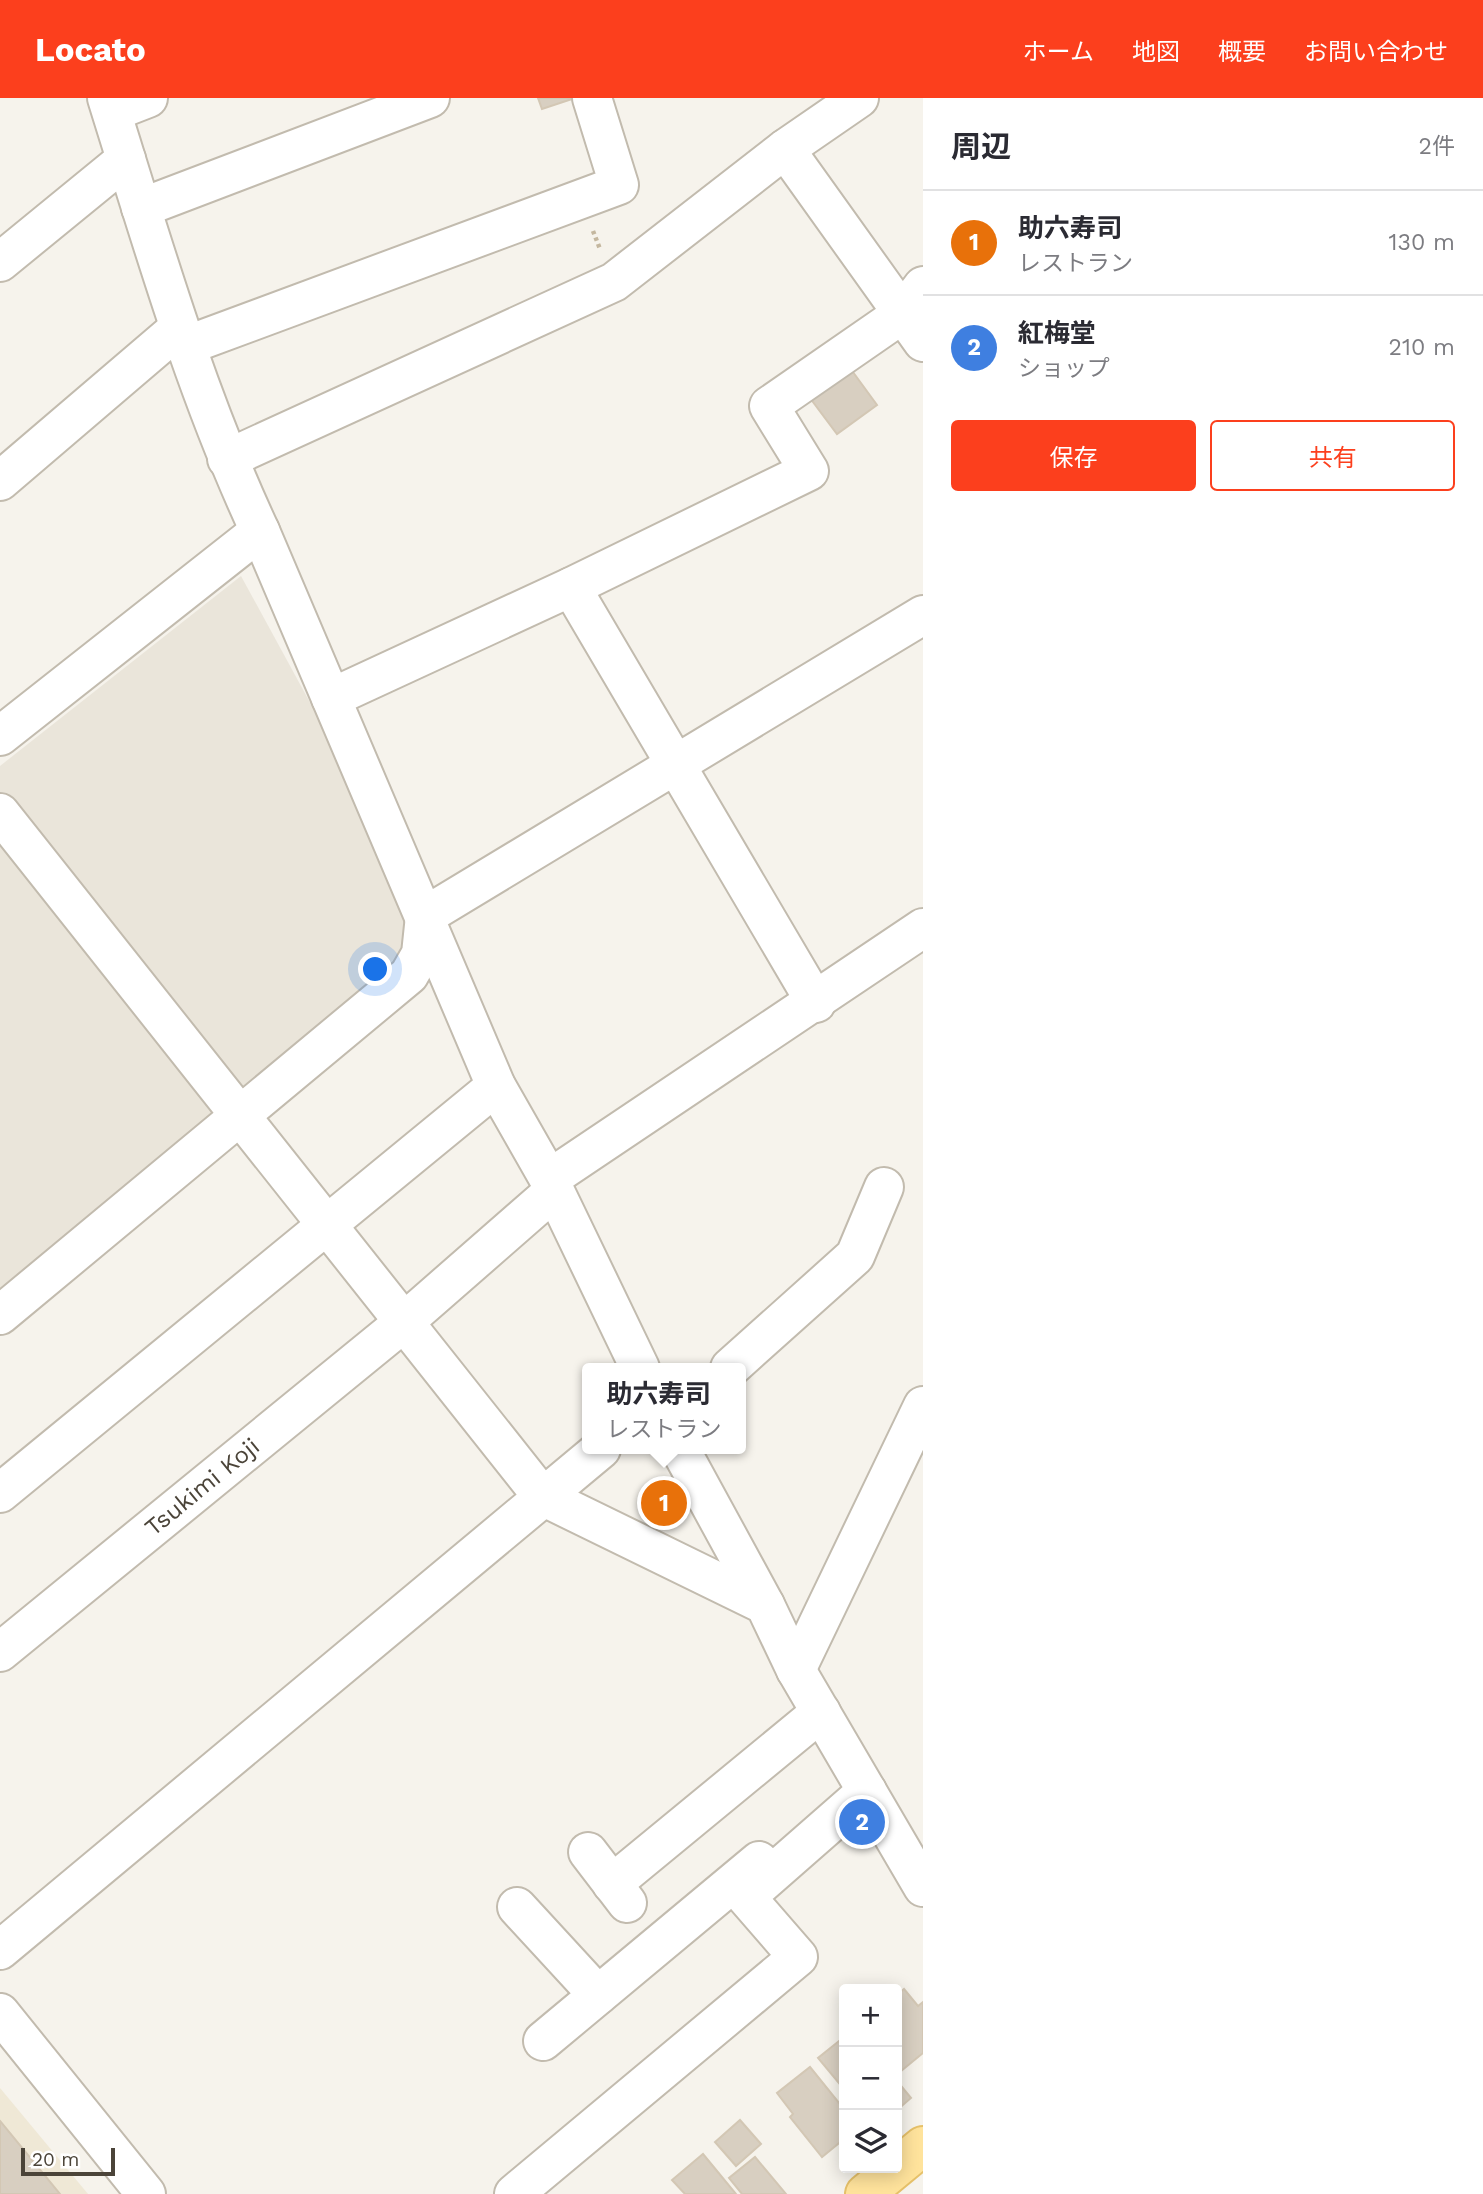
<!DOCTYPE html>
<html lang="ja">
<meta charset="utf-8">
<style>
body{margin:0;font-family:"Work Sans","Noto Sans JP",sans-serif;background:#f7f7f7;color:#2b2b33}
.controls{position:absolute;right:21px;bottom:21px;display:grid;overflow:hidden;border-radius:7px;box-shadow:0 4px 18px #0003}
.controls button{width:63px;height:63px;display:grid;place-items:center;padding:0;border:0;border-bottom:2px solid #e1e1e2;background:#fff;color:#2b2b33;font:35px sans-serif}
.scale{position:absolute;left:21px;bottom:18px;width:94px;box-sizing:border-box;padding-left:7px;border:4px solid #4b4439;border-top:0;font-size:19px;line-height:24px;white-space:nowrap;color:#4b4439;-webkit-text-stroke:5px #fff;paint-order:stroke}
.you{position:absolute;left:376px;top:872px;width:24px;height:24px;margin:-18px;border:5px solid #fff;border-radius:50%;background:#1a73e8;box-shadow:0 0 0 10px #1a73e833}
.badge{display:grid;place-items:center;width:46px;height:46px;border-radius:50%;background:#fc3f1d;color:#fff;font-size:23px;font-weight:700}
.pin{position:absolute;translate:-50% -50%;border:4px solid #fff;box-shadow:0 2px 7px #0006}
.popup{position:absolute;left:582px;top:1265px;width:164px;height:91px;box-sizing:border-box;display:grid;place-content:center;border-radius:7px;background:#fff;filter:drop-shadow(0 2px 5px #0005);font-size:23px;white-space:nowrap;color:#7c7c81}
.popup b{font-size:26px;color:#2b2b33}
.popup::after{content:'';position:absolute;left:50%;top:100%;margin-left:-14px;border:14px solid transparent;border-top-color:#fff}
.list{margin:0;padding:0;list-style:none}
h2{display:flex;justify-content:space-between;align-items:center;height:91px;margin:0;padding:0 28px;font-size:30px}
h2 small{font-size:23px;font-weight:400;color:#7c7c81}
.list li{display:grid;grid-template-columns:46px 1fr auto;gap:21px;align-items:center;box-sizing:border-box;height:105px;padding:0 28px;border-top:2px solid #e1e1e2}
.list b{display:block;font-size:26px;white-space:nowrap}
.list p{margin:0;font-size:23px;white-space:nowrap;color:#7c7c81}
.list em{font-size:23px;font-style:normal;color:#7c7c81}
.actions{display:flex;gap:14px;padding:21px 28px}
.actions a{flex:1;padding:16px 0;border:2px solid #fc3f1d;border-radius:7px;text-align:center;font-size:24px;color:#fc3f1d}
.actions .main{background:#fc3f1d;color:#fff}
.icon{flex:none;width:38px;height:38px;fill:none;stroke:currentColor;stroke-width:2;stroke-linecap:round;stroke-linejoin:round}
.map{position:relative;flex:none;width:923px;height:2096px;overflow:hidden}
header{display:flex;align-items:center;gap:42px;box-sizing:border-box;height:98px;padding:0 35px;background:#fc3f1d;color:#fff}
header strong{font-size:33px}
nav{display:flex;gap:38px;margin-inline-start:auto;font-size:24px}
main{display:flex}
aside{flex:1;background:#fff}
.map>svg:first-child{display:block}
</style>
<header>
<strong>Locato</strong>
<nav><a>ホーム</a><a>地図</a><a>概要</a><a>お問い合わせ</a></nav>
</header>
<main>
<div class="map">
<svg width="923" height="2096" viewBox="0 0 923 2096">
<rect width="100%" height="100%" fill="#f6f3ec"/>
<path fill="#eae5da" d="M241,478L313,610L408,802L403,861L0,1191V668Z"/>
<path fill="#efe8d6" d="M0,1990L88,2096H0Z"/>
<g fill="#d8cfc1" stroke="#d3c7b4" stroke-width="2">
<path d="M538,0H575L542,11Z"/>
<path d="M850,270L877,307L837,336L810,300Z"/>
<path d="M904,1891L918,1908L923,1904V1955L901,1973L897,1968V1897Z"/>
<path d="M844,1939V1990H843L818,1960Z"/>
<path d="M810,1969L844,2011V2041L822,2059L790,2019L793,2016L777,1995Z"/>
<path d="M897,1983L911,2000L897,2012Z"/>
<path d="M740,2022L761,2046L736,2068L715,2044Z"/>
<path d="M0,2023L60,2096H0Z"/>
<path d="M703,2056L736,2096H685L672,2082Z"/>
<path d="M755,2059L786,2096H742L729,2080Z"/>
</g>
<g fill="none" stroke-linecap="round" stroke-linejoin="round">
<g stroke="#c2bbae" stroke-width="42">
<g id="minor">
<path d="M107,0C153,147 195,294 260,433L496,988L549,1081L640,1270"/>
<path d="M112,14L148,0"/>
<path d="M785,51L923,244"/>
<path d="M141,110L430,0"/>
<path d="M0,164L126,61"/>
<path d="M185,248L619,87L592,0"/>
<path d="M227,361L614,184L785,51L859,0"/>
<path d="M0,383L179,230"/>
<path d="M571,489L816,905"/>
<path d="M331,600L571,489L809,373L769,308L902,216L923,188"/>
<path d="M0,638L260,433"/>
<path d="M0,715L542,1398L765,1507L796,1572L923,1789"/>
<path d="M549,1081L923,830"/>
<path d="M0,1217L409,877L421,856L425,818L923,517"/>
<path d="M730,1270L855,1158L884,1089"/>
<path d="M680,1351L765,1507"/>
<path d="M0,1395L496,988"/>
<path id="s1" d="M0,1554L403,1225L554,1093"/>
<path d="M796,1572L923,1308"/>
<path d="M588,1754L627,1805"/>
<path d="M612,1786L821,1614"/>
<path d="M517,1809L598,1897"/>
<path d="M0,1852L601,1351"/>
<path d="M0,1915L146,2096"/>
<path d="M543,1943L759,1763"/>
<path d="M514,2096L798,1859L746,1799L867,1693"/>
</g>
</g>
<g stroke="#e6c16a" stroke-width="42">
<path id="major" d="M865,2096L923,2048"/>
</g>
<path stroke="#c4b79f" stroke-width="4.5" stroke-dasharray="3.5 3.5" stroke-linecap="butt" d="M593,133L600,151"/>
<use href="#minor" stroke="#fff" stroke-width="38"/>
<use href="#major" stroke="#ffe39c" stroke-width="38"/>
</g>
<g text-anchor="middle" stroke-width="7" stroke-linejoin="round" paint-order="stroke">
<g font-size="24" fill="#4b4439" stroke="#fff">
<text dy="8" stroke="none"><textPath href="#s1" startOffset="261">Tsukimi Koji</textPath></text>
</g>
</g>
</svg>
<div class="controls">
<button>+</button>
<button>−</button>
<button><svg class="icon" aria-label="layers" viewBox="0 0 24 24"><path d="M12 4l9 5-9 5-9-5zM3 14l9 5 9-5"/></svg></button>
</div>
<div class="scale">20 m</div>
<div class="you"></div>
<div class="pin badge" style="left:664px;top:1405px;background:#e8710a">1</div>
<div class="popup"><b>助六寿司</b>レストラン</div>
<div class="pin badge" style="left:862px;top:1724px;background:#3f7fe0">2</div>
</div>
<aside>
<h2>周辺<small>2件</small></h2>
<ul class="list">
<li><span class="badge" style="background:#e8710a">1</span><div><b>助六寿司</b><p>レストラン</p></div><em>130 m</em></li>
<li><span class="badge" style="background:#3f7fe0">2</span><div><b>紅梅堂</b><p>ショップ</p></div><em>210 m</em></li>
</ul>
<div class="actions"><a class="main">保存</a><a>共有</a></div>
</aside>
</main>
